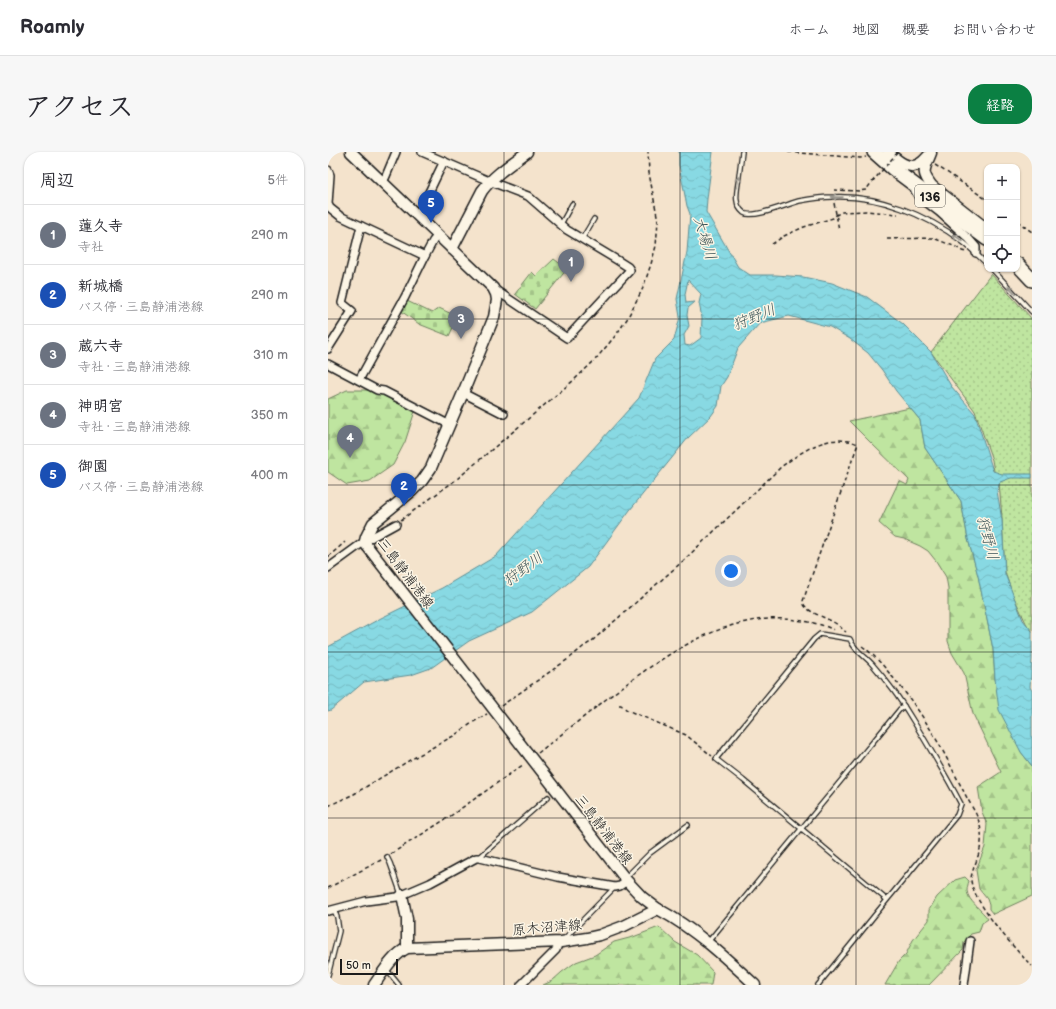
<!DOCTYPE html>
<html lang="ja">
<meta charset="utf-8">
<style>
body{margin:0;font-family:"Balsamiq Sans","Klee One",sans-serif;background:#f7f7f7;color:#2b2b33}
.controls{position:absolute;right:12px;top:12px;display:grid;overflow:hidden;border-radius:8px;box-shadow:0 1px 3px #0004}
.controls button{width:36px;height:36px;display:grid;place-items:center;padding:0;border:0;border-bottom:1px solid #e1e1e2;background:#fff;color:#2b2b33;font:20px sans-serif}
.scale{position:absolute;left:12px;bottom:10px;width:58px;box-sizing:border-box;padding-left:4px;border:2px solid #1c1c1c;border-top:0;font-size:11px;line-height:14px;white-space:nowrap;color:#1c1c1c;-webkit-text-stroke:3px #fcf5e5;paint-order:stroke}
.you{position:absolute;left:403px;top:419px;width:14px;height:14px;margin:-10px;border:3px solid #fff;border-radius:50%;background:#1a73e8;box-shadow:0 0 0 6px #1a73e833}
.badge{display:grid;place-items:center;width:26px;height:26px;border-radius:50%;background:#0b8043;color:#fff;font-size:13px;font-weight:700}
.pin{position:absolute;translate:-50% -33px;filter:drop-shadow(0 1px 2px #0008)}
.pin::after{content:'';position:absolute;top:21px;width:14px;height:12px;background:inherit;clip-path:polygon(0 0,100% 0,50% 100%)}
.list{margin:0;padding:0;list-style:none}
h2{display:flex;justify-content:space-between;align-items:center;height:52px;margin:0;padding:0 16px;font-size:17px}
h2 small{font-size:13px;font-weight:400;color:#7c7c81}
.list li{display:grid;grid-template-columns:26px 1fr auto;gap:12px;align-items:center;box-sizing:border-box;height:60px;padding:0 16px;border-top:1px solid #e1e1e2}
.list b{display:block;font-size:15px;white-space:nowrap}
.list p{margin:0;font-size:13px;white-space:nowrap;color:#7c7c81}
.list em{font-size:13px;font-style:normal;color:#7c7c81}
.icon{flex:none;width:22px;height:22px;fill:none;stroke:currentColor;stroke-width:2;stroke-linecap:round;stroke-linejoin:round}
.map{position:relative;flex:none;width:704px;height:833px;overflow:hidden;border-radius:16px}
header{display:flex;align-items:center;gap:24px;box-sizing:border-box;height:56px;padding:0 20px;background:#fff;border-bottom:1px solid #e1e1e2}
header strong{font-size:19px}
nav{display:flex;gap:22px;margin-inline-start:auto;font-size:14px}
.intro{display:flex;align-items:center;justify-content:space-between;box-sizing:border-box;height:96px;padding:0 24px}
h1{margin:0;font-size:28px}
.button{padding:10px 18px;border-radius:16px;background:#0b8043;color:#fff;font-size:14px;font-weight:700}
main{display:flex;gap:24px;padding:0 24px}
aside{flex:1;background:#fff;border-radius:16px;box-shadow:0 1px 3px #0004}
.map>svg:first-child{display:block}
</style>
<header>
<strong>Roamly</strong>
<nav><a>ホーム</a><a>地図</a><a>概要</a><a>お問い合わせ</a></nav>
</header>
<div class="intro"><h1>アクセス</h1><a class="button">経路</a></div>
<main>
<aside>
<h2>周辺<small>5件</small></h2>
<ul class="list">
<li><span class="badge" style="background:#6b7280">1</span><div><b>蓮久寺</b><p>寺社</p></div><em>290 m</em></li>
<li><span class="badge" style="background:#1a4fb4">2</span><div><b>新城橋</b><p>バス停 · 三島静浦港線</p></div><em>290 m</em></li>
<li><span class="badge" style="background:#6b7280">3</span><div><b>蔵六寺</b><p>寺社 · 三島静浦港線</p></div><em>310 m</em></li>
<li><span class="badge" style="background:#6b7280">4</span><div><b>神明宮</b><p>寺社 · 三島静浦港線</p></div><em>350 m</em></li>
<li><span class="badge" style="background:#1a4fb4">5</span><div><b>御園</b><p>バス停 · 三島静浦港線</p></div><em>400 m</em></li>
</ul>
</aside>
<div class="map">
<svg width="704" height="833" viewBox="0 0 704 833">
<defs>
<pattern id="grass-dots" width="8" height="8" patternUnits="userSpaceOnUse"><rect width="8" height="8" fill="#bfe5a0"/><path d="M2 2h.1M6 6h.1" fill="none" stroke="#a4c489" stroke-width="1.8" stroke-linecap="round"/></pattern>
<pattern id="forest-firs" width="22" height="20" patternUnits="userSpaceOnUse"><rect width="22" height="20" fill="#bfe5a0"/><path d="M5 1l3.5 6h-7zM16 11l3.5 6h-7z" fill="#a4c489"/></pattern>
<pattern id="cemetery-stones" width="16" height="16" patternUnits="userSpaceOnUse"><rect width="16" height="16" fill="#bfe5a0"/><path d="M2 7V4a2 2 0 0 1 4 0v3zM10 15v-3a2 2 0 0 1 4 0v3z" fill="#a4c489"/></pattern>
<pattern id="water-waves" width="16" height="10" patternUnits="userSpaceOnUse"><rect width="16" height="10" fill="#88d9e3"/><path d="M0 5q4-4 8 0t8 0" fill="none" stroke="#75bac2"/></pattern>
</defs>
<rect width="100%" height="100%" fill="#f4e3cc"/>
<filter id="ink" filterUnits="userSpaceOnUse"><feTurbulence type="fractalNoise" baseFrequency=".025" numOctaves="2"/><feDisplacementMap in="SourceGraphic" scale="8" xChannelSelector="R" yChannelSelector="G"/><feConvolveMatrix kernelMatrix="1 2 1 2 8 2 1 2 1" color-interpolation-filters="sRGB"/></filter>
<g filter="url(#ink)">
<path fill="url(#grass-dots)" stroke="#6e805e" d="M663,122L704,167V481L698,471L684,441L677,420L674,366L671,330L666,319L664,308L647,259L603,200Z"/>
<g fill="url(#forest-firs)" stroke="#6e805e">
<path d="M19,238H49L87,259L77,290L65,313L42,329L19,333L0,320V247Z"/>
<path d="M582,256L592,268L597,296L633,349L640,387L650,423L665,497L667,527L693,600L704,614V744L665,762L661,757V753L659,747L651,737L648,718L657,695L659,672L654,660L650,635L673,620L645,562L636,521L624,501L620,489V436L618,425L608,409L600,399L592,394L576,387L567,385L551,371L571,329L579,333L581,328L544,292L521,269Z"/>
<path d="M637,725L641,729C640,732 639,736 639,739C640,749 654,758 660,767L654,771L651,780L643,782L636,790L635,798L601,833H557L571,809L578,802L585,788L601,768V758L609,745L627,728Z"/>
<path d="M331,775L347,790L369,803L385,820L383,833H215L224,829L234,820L248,810L267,803L286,790L305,785Z"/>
</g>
<g fill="url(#cemetery-stones)" stroke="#6e805e">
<path d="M226,107L239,117L207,157L187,142L204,120L208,124Z"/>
<path d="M79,149L104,161L111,156L130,165L121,184L91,172L73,159Z"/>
</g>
<path fill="url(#water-waves)" stroke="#5d8d93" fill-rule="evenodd" d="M351,0H385L379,47L378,60L410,115L422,123H448L475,125L504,131L539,145L575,172L603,200L623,234L647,262L665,319L674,322H704V326H683L672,330L669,339L674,368L677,422L695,468L704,479V507L702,535L704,539V614L693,600L671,558L667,527L665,497L650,424L640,387L633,349L597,296L592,268L568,239L554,218L540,201L522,187L502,175L461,164L432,171L410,196L399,225L393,234L390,254L383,264L360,286L302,358L260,415L204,460L141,489L103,516L83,523L36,530L3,558L0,559V495L53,466L114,436L168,404L311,246L327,207L346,188L352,165L349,147L359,100L362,62L359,54L351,13ZM360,128L373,142L371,151L374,166L373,186L362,194L357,193L356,183L361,174L359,163L360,156L367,150L358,151L357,142Z"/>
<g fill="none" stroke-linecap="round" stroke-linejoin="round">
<g stroke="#1c1c1c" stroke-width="6">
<g id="lane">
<path d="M414,0C413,8 412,16 411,24C410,36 404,52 416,61C425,67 460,52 471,49C482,47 494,45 505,45C551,43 597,62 635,90C643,96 651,105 659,112"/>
<path d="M233,72L244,52"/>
<path d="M254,87L266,67"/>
<path d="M664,117L704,160"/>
<path d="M59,705L62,711L73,742"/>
<path d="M152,706L154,703L220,645"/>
<path d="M298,725L322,701L360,673"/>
<path d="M237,786L287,735"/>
<path d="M380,790L572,557L576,554"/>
<path d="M58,817L71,833"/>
<path d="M0,823L11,779L9,765L6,758"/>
<path d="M490,833L559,748L629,663L633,652C619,625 604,600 589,575C581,562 574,550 565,538C559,530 551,520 544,512C537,504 525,497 522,487L492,482L486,487L388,607L415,628L559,748"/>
</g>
</g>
<g stroke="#1c1c1c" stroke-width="10">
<g id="street">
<path d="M94,0L161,29L200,44L239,78L289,108L300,115L302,118L239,186L166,137"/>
<path d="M0,18L2,23L0,52L2,56L12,64L97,104L105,89L110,83"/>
<path d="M55,30L58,24L68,0"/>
<path d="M587,34V39L590,44L611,60L641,87L648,95V101"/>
<path d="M90,63L116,9"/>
<path d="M0,197L24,159L14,151L33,74"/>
<path d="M0,212L49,238L56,239L122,273"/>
<path d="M31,228L77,145L97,104"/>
<path d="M135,241L176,262"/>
<path d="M0,416L37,389L68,372"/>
<path d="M0,759L38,749L69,745L74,743L102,731L148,706H152L230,725L287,735L292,734L299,729"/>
<path d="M193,833L228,798L231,790"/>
<path d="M636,833L642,789"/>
</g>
</g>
<g stroke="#1c1c1c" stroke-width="13">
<g id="secondary">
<path d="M23,0L165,136L168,142L169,148L166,165L135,241L103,316L94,329L84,339L45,371L38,385L37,389L39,394"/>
<path d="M560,0C568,7 580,19 591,12C595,10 598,6 601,3"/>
<path d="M603,1C597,17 592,19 604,34L655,74L659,81"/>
<path d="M124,97L154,39C166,23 183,12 199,0"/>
<path d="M201,603L299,729L314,745L330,757"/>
<path d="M74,743L79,767V796"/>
<path d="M46,833C56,819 64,804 79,796L233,790L259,786L272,783L296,774L330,757C367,777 397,805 427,833"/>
</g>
</g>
<g stroke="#1c1c1c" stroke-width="16">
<g id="highway">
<path d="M546,0L564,16L659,87"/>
<path d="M689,112L704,128"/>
</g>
</g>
<g stroke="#1c1c1c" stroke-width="1.5" stroke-dasharray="4 3" stroke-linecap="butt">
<path d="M460,0L532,6L538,5"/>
<path d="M607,13L620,21L659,48"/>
<path d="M506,38L531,39L538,38L544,30"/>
<path d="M506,51L511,78"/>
<path d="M689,69L704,80"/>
<path d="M559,87L605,86L628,95L634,99L638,100"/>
<path d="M444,92L456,84L476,75L505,66L508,63L514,60L538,59L570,62"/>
<path d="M73,368L129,327L246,228L267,208L288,183L299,167L315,136L323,112L328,94L330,69L321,21L320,0"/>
<path d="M0,405L17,390"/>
<path d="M534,494C545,502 554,512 562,522C581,544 597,567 611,592C624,615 634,638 647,660C655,676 655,691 649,707C647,714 643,721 643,728C644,749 688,799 704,814"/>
<path d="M291,553H293L299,558L358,583L384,604"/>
<path d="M173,554L243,505L255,495L264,489L355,409L453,315C476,298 501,280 530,292L522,314L475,449C475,459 497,465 505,470C510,472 514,477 518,480"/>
<path d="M210,601C232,583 255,566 277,548C331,507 396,458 468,468C482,470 494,472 506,478"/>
<path d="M0,654L26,642L82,608L127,583L147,569L159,562"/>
<path d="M63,702L121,665L196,612"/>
<path d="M0,736L55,707"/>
</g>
<use href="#lane" stroke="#fcf5e5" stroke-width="3.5"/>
<use href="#street" stroke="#fcf5e5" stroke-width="7"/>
<use href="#secondary" stroke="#fcf5e5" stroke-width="10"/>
<use href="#highway" stroke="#fcf5e5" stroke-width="13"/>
<g stroke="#1c1c1c" stroke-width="13" stroke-linecap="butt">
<path id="secondary-bridge" d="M39,394L201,603"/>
</g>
<path stroke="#1c1c1c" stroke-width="1.5" stroke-dasharray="4 3" stroke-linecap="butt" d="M544,30L570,0"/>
<use href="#secondary-bridge" stroke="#fcf5e5" stroke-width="10"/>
</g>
<defs><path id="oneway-shaft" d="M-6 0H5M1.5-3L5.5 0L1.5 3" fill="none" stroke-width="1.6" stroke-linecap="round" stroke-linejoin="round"/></defs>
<g stroke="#97938b">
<use href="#oneway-shaft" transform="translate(410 30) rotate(-80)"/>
<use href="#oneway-shaft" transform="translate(509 45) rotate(-179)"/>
<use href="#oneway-shaft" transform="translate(630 86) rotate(-145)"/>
<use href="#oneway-shaft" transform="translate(684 138) rotate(-133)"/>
</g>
</g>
<path fill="none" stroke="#1c1c1c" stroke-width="1" stroke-opacity="0.55" d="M176,0V833M352,0V833M528,0V833M0,167H704M0,333H704M0,500H704M0,666H704"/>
<g text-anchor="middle" stroke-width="3" stroke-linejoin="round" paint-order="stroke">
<rect fill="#fcf5e5" stroke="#5f5d58" stroke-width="1" x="587" y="33" width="30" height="22" rx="3"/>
<g font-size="13" font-weight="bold" fill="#1c1c1c">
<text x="602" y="49">136</text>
</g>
<g font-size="14" fill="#1c1c1c" stroke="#fcf5e5">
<text transform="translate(78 421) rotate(53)" y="5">三島静浦港線</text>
<text transform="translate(276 677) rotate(52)" y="5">三島静浦港線</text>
<text transform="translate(219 775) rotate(-5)" y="5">原木沼津線</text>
</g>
<g font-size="15" font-style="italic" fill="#3c5558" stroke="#fcf5e5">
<text transform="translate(377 86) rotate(73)" y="5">大場川</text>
<text transform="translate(426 165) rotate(-22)" y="5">狩野川</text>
<text transform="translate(660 386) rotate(75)" y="5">狩野川</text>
<text transform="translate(195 417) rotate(-37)" y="5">狩野川</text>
</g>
</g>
</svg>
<div class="controls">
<button>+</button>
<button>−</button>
<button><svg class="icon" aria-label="locate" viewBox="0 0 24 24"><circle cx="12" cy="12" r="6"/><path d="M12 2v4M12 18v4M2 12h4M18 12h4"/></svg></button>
</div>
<div class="scale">50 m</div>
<div class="you"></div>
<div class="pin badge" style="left:243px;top:130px;background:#6b7280">1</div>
<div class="pin badge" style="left:76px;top:354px;background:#1a4fb4">2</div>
<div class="pin badge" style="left:133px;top:187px;background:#6b7280">3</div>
<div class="pin badge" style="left:22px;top:306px;background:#6b7280">4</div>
<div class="pin badge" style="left:103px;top:71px;background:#1a4fb4">5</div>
</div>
</main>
